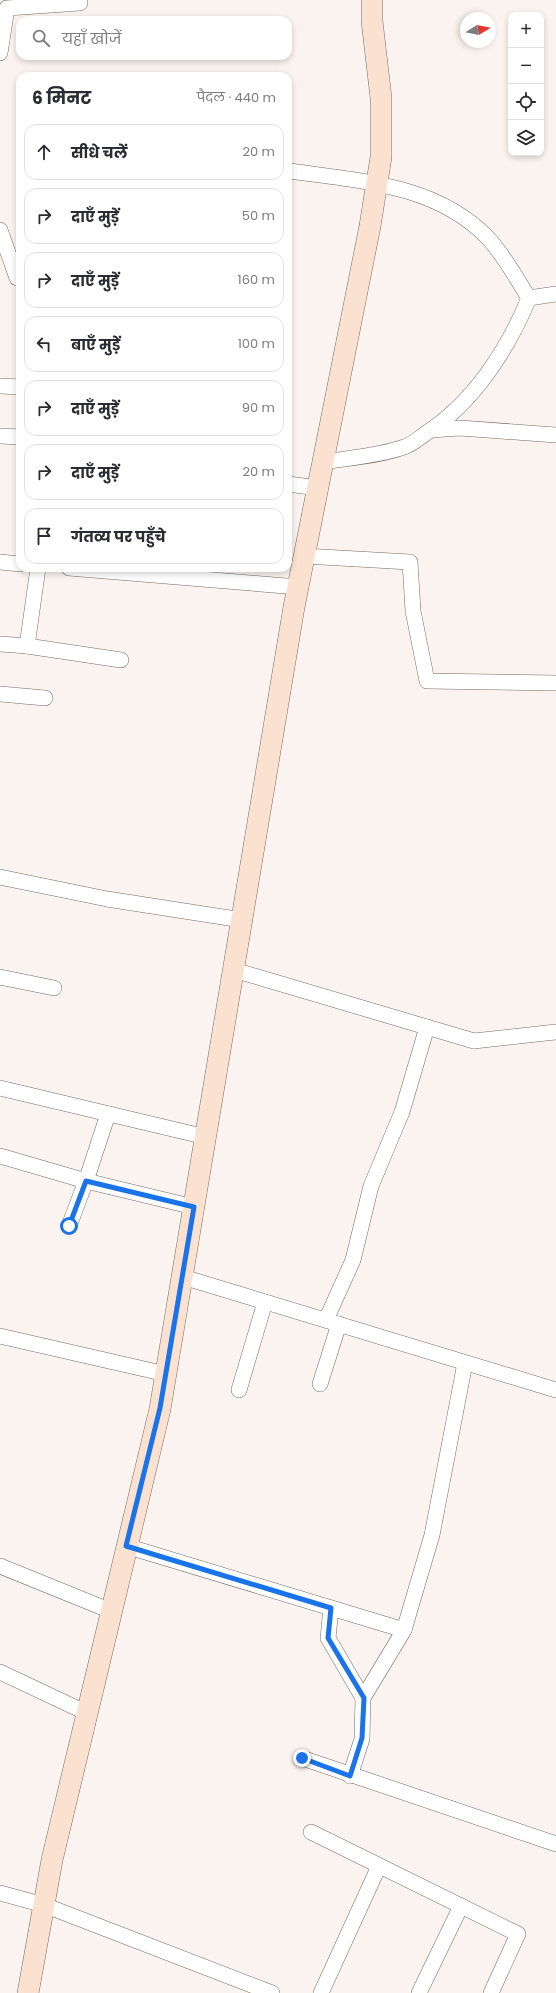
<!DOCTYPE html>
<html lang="hi">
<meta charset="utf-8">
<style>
body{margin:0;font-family:Poppins,"Noto Sans Devanagari",sans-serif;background:#f7f7f7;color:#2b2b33}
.controls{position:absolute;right:12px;top:12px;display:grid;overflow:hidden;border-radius:8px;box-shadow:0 2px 6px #0003}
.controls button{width:36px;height:36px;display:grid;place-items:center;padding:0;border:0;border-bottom:1px solid #e1e1e2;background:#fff;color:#2b2b33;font:20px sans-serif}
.compass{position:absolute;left:460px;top:12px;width:36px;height:36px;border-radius:50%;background:#fff;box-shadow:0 2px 6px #0003;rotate:80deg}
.stop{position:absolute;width:12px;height:12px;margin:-9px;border:3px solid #1a73e8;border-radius:50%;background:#fff}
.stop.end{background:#1a73e8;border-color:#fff;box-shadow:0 1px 4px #0008}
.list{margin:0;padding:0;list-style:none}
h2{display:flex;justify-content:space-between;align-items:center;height:52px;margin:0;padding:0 16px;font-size:17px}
h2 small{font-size:13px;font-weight:400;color:#7c7c81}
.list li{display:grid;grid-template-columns:26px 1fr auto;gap:12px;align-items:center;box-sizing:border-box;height:56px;margin:0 8px 8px;padding:0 8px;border:1px solid #e1e1e2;border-radius:12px}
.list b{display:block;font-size:15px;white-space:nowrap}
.list em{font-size:13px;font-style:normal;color:#7c7c81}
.icon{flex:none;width:22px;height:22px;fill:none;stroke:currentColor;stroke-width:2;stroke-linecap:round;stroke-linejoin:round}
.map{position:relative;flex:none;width:556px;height:1993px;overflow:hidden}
.search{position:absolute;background:#fff;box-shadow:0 2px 6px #0003;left:16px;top:16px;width:276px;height:44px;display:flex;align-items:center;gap:10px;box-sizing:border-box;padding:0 14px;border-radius:12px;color:#7c7c81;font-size:15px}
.panel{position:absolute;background:#fff;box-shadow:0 2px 6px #0003;left:16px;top:72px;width:276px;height:500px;border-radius:12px}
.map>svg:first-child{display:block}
</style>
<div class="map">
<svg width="556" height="1993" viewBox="0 0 556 1993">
<rect width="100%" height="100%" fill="#faf3ef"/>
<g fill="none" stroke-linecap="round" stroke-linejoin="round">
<g stroke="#726d69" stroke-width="16">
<g id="street">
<path d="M0,53L7,8L80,3"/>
<path d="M288,173L290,171C359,181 436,184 488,238C504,255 516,278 529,298"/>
<path d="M0,230L17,278L20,279"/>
<path d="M0,386L20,387"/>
<path d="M431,430L460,428L556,435"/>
<path d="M0,436L20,437"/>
<path d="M323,462C348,458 379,456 404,447C411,445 418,439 425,434C473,403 507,351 529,298L556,294"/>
<path d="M288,484L318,488"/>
<path d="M304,556L410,562L413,611L427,681L556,683"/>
<path d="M0,562L20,564"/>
<path d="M38,568L27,646L121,660"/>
<path d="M69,568L298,587"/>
<path d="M0,644L27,646"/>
<path d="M0,694L45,698"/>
<path d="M0,877L107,899L242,920"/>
<path d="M234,970L474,1041L556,1032"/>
<path d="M0,977L54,988"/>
<path d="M0,1088L206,1137"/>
<path d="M0,1156L86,1181L108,1114"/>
<path d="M69,1226L86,1181L194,1207"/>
<path d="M183,1277L556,1390"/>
<path d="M326,1320L353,1260L371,1186L402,1112L427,1027"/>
<path d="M0,1336L166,1374"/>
<path d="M320,1384L339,1324"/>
<path d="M239,1390L265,1302"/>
<path d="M126,1546L404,1630"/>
<path d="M0,1566L111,1611"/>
<path d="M331,1608L328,1638L363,1698"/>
<path d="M0,1672L87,1713"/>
<path d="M302,1758L556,1844"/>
<path d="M350,1776L362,1739L363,1698L404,1630L432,1535L465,1363"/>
<path d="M311,1832L518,1934L491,1993"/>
<path d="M0,1893L44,1905L272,1993"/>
<path d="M321,1993L379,1866"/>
<path d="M419,1993L461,1906"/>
</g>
</g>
<g stroke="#726d69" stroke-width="22">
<path id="secondary" d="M28,1993L52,1860L160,1409L294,607L370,226L381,157V98L372,21V0"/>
</g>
<use href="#street" stroke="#fff" stroke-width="15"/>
<use href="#secondary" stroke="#fbe2d0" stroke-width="21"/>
</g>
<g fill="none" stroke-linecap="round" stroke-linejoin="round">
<path stroke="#1a73e8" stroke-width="5" d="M69,1226L86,1181L194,1207L160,1408L126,1546L331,1608L328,1638L364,1698L362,1738L350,1776L302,1758"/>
</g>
</svg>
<div class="controls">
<button>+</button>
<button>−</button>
<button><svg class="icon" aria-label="locate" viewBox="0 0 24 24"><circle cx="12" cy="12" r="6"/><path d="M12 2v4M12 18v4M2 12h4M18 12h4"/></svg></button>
<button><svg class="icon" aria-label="layers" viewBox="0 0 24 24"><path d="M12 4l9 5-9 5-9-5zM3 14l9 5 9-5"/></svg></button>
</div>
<svg class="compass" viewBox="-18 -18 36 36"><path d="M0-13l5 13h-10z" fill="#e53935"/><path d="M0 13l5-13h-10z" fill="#7c7c81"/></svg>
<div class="stop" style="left:69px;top:1226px"></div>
<div class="stop end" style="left:302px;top:1758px"></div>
<div class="search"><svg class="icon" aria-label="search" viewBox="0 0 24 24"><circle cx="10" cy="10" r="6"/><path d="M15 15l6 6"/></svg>यहाँ खोजें</div>
<section class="panel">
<h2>6 मिनट<small>पैदल · 440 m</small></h2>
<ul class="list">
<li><svg class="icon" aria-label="ahead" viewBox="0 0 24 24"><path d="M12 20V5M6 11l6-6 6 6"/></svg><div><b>सीधे चलें</b></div><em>20 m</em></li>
<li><svg class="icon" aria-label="right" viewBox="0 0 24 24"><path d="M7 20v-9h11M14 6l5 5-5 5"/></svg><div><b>दाएँ मुड़ें</b></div><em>50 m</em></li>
<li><svg class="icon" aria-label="right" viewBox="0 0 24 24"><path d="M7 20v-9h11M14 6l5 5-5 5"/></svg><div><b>दाएँ मुड़ें</b></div><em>160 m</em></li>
<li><svg class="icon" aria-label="left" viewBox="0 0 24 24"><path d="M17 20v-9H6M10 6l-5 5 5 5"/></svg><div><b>बाएँ मुड़ें</b></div><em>100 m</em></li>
<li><svg class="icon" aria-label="right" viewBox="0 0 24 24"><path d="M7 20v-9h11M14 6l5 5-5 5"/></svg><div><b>दाएँ मुड़ें</b></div><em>90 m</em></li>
<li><svg class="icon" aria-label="right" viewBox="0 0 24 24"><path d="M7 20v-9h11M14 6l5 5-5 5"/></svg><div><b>दाएँ मुड़ें</b></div><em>20 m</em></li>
<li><svg class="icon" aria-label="arrive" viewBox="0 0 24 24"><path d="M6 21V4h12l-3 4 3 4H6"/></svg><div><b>गंतव्य पर पहुँचे</b></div></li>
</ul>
</section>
</div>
